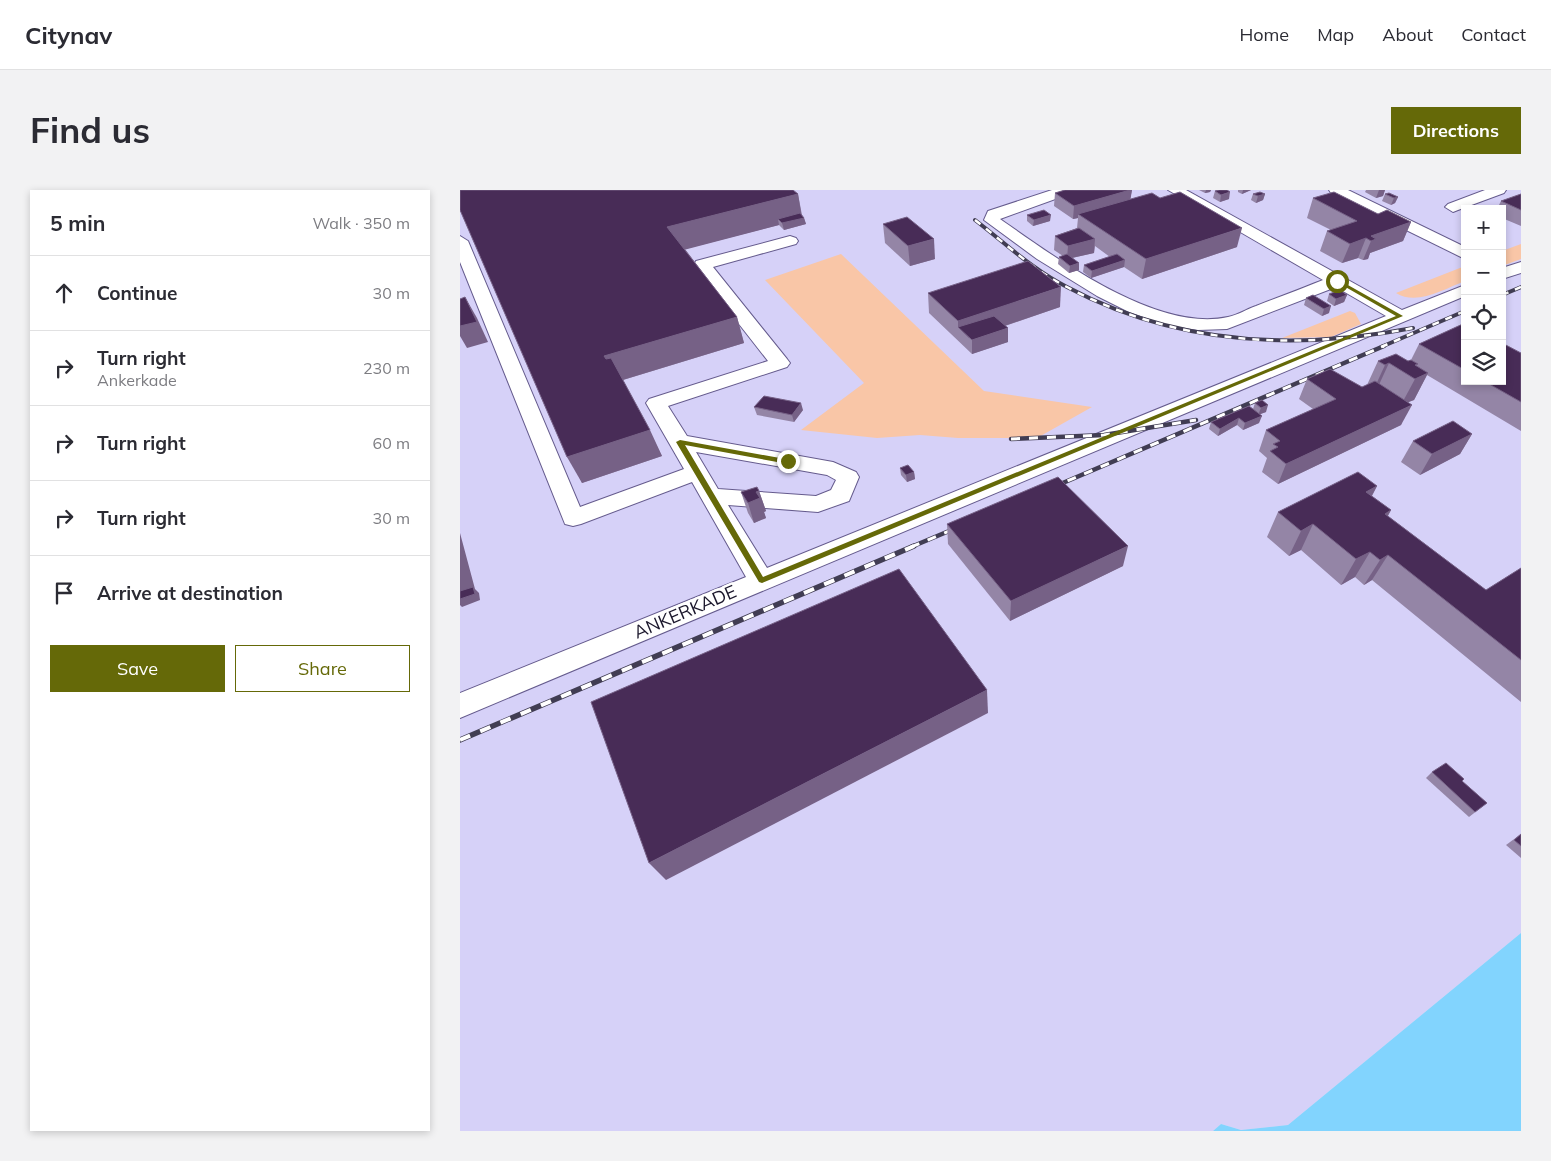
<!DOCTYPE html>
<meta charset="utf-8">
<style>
body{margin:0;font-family:Mulish,sans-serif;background:#f2f2f3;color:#2b2b33}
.controls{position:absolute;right:15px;top:15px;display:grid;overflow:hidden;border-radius:0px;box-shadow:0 2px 8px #0003}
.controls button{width:45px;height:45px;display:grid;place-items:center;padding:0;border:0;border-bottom:1px solid #e1e1e2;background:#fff;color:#2b2b33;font:25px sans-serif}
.stop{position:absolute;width:15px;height:15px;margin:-11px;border:4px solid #656908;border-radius:50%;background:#fff}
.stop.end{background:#656908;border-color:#fff;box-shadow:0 1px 5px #0008}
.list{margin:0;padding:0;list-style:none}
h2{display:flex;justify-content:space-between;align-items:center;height:65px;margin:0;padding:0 20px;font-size:21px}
h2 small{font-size:16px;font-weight:400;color:#7c7c81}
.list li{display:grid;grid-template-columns:32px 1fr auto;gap:15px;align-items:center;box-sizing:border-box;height:75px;padding:0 20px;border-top:1px solid #e1e1e2}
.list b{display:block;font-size:19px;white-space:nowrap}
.list p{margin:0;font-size:16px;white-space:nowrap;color:#7c7c81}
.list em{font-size:16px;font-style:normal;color:#7c7c81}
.actions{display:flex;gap:10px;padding:15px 20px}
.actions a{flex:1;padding:11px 0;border:1px solid #656908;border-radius:0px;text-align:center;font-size:18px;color:#656908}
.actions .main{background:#656908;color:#fff}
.icon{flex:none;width:28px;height:28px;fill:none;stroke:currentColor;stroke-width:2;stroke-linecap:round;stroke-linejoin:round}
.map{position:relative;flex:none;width:1061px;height:941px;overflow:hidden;border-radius:0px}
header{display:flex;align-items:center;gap:30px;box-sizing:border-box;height:70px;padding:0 25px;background:#fff;border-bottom:1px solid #e1e1e2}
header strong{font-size:24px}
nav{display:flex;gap:28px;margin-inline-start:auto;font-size:18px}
.intro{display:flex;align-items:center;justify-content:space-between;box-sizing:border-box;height:120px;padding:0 30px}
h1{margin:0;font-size:35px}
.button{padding:12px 22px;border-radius:0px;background:#656908;color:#fff;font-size:18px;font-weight:700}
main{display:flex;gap:30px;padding:0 30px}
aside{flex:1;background:#fff;border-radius:0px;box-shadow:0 2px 8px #0003}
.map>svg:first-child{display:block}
</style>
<header>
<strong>Citynav</strong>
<nav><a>Home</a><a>Map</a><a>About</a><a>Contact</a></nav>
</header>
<div class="intro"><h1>Find us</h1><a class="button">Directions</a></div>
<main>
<aside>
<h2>5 min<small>Walk · 350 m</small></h2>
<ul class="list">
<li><svg class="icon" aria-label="ahead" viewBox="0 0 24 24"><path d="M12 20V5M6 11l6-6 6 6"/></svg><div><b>Continue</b></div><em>30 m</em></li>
<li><svg class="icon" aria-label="right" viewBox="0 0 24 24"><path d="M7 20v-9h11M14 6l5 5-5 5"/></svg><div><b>Turn right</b><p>Ankerkade</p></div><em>230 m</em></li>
<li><svg class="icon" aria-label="right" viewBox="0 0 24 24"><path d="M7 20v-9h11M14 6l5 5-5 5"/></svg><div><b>Turn right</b></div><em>60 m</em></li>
<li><svg class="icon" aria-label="right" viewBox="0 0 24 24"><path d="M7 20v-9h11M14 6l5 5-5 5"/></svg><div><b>Turn right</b></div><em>30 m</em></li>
<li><svg class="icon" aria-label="arrive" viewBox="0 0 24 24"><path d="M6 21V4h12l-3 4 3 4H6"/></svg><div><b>Arrive at destination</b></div></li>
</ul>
<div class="actions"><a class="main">Save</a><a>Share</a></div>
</aside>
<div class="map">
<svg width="1061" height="941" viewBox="0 0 1061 941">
<rect width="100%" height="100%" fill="#e1def5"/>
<path fill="#d6d1f8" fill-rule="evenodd" d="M0,0H1061V743L828,935L781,940L761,934L753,941H0ZM1005,19H1042V191H1005Z"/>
<g fill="#f9c6a7">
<path d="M1061,54V69L1042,76V61Z"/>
<path d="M381,64L524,201L632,217L577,248H498L460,245L417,248L341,240L404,193L305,90Z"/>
<path d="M1005,76V91C984,99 957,116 936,103Z"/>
<path d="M890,121L895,123L901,134L871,147L822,148Z"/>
</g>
<path fill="#82d4fe" d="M1061,743V941H753L761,934L781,940L828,935Z"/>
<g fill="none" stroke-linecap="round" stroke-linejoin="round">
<g stroke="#655b8d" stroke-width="2">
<g id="minor">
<path d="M592,0H614L612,3L540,29C596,68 697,143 768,127C778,125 787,119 796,116C819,107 841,99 863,90L708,0H726L942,120L1005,95V106L0,528V503L286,387L232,292L121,334L113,336L105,334L0,72V46L8,51L120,317L224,279L186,213L189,209L308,171L236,79L234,75L236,71L330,46L336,48L338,51L336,54L253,77L327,169L330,173L327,177L208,216L227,246L373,272L396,282L399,287L389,311L358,322L268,315L307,378L926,126L876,97L767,139L738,140L707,135L669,122L637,106L577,69L524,30L528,21ZM236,262L367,285L376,290L371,300L356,306L258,299Z"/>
<path d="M869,0H888L1005,57V69L871,3Z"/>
<path d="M1025,0H1046L1044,3L998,20L993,22L985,17L988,14Z"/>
<path d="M1061,72V83L1042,89V78Z"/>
</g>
</g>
<use href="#minor" fill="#fff" fill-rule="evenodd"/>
<g stroke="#413d53" stroke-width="4">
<g id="rail-far2">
<path d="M515,30C545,53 573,80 607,97C716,155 834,161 953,138"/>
<path d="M1042,105L1061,97"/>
<path d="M921,157L1005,121"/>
</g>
</g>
<g stroke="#413d53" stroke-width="4.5">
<g id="rail-far1">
<path d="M551,249L644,245L736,230"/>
<path d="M591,298L924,156"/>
<path d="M451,357L501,336"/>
</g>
</g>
<g stroke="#413d53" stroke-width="5.5">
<path id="rail" d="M0,550L454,356"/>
</g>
<use href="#rail-far2" stroke="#fff" stroke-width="2.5" stroke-dasharray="7" stroke-linecap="butt"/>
<use href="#rail-far1" stroke="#fff" stroke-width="3" stroke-dasharray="9" stroke-linecap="butt"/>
<use href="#rail" stroke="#fff" stroke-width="4" stroke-dasharray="11" stroke-linecap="butt"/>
</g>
<g fill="#9485a6">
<path d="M605,0H672L670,9L777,57L682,89L664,77L631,88L623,82L624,75L650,67L635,56L634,63L612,68L619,80L609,83L598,74L599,67L603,66L594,60L595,46L617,38L618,28L613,29L594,16L595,3Z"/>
<path d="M739,0H751L750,2L745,3Z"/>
<path d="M778,0H791L782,4L778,2Z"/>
<path d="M906,0H925L923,6L916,8L905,2Z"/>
<path d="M755,1L769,9L760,12L753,8Z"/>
<path d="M338,4L342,25L344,28L346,34L324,40L319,35L225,59L277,127L284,153L163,190L202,266L122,293L0,20Z"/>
<path d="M793,4H805L803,10L796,13L791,10Z"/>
<path d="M925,4L938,7L935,13L931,15L922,11Z"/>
<path d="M1061,4V36L1042,28V19H1037L1041,11Z"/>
<path d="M853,8L918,24L951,32L943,51L910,63L908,69L903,70L898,68L882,73L860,61L867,41L871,40L847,28Z"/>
<path d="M567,25L590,31L573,36L567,31Z"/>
<path d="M423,34L475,69L450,76L425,53Z"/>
<path d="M468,103L600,117L545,136L548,152L512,164L469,123Z"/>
<path d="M869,104L887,105L884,112L874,116L867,111Z"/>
<path d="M853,105L869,123L862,126L844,115L846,108Z"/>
<path d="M1005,133V191H1042L1061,163V241L967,185L954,210L948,212L941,235L818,294L802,282L807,268L799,261L806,240L853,219L839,209L847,189L902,197L907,195L918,171H948L951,170L959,154Z"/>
<path d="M795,213L806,222L800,224L799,233L783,240L777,235L758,246L749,239L751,232L793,219Z"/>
<path d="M294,217L343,220L334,232L297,225Z"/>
<path d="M1012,244L1000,264L960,285L941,272L953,251Z"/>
<path d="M440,278L454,282L455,289L447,292L441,285Z"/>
<path d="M917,296L912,306L931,320L928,326L1026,400L1061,378V512L912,390L904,395L895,387L881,395L841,360L829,366L807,347L818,322Z"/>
<path d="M299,301L306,321L304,322L306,328L294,333L288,323L281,302Z"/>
<path d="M487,334L663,376L550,431L488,354Z"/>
<path d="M972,582L1002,591L1027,613L1009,627L966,588Z"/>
<path d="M1061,644V668L1046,655Z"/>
</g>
<g fill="#766186">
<path d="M670,0H672L670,12L618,24V28L613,29L614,16Z"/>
<path d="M746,0H751L750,2L745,3Z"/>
<path d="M783,0H791L782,4Z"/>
<path d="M919,0H925L923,6L916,8Z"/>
<path d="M770,2L769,9L760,12L761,5Z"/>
<path d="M338,4L342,28H344L346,34L324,40L322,33L318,29L319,35L216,62L207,37Z"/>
<path d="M805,4L803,10L796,13L798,6Z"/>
<path d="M938,7L935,13L931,15L934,8Z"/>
<path d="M591,25L590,31L573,36L574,30Z"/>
<path d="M951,32L943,51L910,63L908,69L903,70L911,51V46Z"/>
<path d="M782,38L777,57L682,89L686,69Z"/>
<path d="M906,48L898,68L882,73L890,54Z"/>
<path d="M474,49L475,69L450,76L448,56Z"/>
<path d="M635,49L634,63L607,69L608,56Z"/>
<path d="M665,70L664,77L631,88L632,81Z"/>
<path d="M619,73V80L609,83L610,76Z"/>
<path d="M601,97L600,117L509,148L498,137V131Z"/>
<path d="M887,105L884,112L874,116L876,109Z"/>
<path d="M5,107L17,128L28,152L7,158L0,146V136Z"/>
<path d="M871,116L869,123L862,126L864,119Z"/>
<path d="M277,127L284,153L156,192L144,166Z"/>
<path d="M548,138V152L512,164V150Z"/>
<path d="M929,173L917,199L913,201L925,175Z"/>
<path d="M968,183L954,210L941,215L955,189Z"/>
<path d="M341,213L343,220L334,232L332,225Z"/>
<path d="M808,215L806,222L798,225L801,218Z"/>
<path d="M952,215L941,235L818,294L826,274Z"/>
<path d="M802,226L799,233L783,240L785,233Z"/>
<path d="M779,228L777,235L758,246L760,239Z"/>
<path d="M190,240L202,266L122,293L107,267Z"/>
<path d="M1012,244L1000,264L960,285L972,264Z"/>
<path d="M454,282L455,289L447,292L446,285Z"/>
<path d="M917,296L903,322L906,302Z"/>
<path d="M299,301L306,321L304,322L306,328L294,333L288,313L296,302Z"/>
<path d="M931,320L916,346L925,324Z"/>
<path d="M853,334L841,360L829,366L841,341Z"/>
<path d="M0,343L15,399L19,403L20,410L2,417L0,415Z"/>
<path d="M668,356L663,376L550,431L551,411Z"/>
<path d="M910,362L895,387L881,395L896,369Z"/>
<path d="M928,365L912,390L904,395L920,370Z"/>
<path d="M527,500L528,523L206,690L189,673Z"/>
</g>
<g fill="#482c57" stroke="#766186">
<path d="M0,0H333L338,4L207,37L277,127L144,166L146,169L151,168L190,240L107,267L0,20Z"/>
<path d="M605,0H670L614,16L595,3Z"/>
<path d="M759,0H767L770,2L761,5L755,1Z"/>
<path d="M720,2L782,38L686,69L618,24L692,3L700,8Z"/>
<path d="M800,2L805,4L798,6L793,4Z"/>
<path d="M874,2L918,24L927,20L951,32L911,46L916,49L911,51L906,48L890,54L867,41L897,31L853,8Z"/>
<path d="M929,3L938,7L934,8L925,4Z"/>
<path d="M1061,4V20L1041,11Z"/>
<path d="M584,20L591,25L574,30L567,25Z"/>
<path d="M340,23L344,28L322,33L318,29Z"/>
<path d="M447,27L474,49L448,56L423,34Z"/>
<path d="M619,38L635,49L608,56L595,46Z"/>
<path d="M607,64L619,73L610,76L599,67Z"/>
<path d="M657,64L665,70L632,81L624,75Z"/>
<path d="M568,71L601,97L498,131L468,103Z"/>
<path d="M880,100L887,105L876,109L869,104Z"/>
<path d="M853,105L871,116L864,119L846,108Z"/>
<path d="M5,107L17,132L0,136V109Z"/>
<path d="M534,126L548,138L512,150L498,137Z"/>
<path d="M1005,133V180L959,154Z"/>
<path d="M1042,153L1061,163V212L1024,191H1042Z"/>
<path d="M936,164L948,171L951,170L958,174L955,175L968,183L955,189L929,173L925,175L918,171Z"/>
<path d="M870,179L902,197L915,191L952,215L826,274L810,261L818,257L813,254L820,251L806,240L876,209L847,189Z"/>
<path d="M304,206L341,213L332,225L294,217Z"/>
<path d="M802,210L808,215L801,218L795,213Z"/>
<path d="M789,216L802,226L785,233L779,228L760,239L751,232Z"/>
<path d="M993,231L1012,244L972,264L953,251Z"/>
<path d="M448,275L454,282L446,285L440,278Z"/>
<path d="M898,282L917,296L906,302L931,320L925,324L1026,400L1061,378V470L928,365L920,370L910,362L896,369L853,334L841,341L818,322Z"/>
<path d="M598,287L668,356L551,411L487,334Z"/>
<path d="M297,297L299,301L296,302L300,308L288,313L281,302Z"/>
<path d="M439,379L527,500L189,673L131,512Z"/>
<path d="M13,397L15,404L0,409V401Z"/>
<path d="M986,573L1004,589L1002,591L1027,613L1015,622L972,582Z"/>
<path d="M1061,644V656L1054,650Z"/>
</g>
<path fill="#656908" d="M879,90L943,126L302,393L299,392L216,252L220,250L331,270L328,274L225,255L303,387L936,126L875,91Z"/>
<g text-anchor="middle" stroke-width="5" stroke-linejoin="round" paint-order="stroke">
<g font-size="18" fill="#1a162b" stroke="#fff">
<text transform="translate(225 422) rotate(-23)" y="6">ANKERKADE</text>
</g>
</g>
</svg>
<div class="controls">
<button>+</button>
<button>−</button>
<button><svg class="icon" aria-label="locate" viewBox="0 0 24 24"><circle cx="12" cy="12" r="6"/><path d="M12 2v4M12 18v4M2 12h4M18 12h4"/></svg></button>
<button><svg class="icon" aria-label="layers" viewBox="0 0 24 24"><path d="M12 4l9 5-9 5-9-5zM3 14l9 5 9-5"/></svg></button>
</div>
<div class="stop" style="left:877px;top:91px"></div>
<div class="stop end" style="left:328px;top:271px"></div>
</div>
</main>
